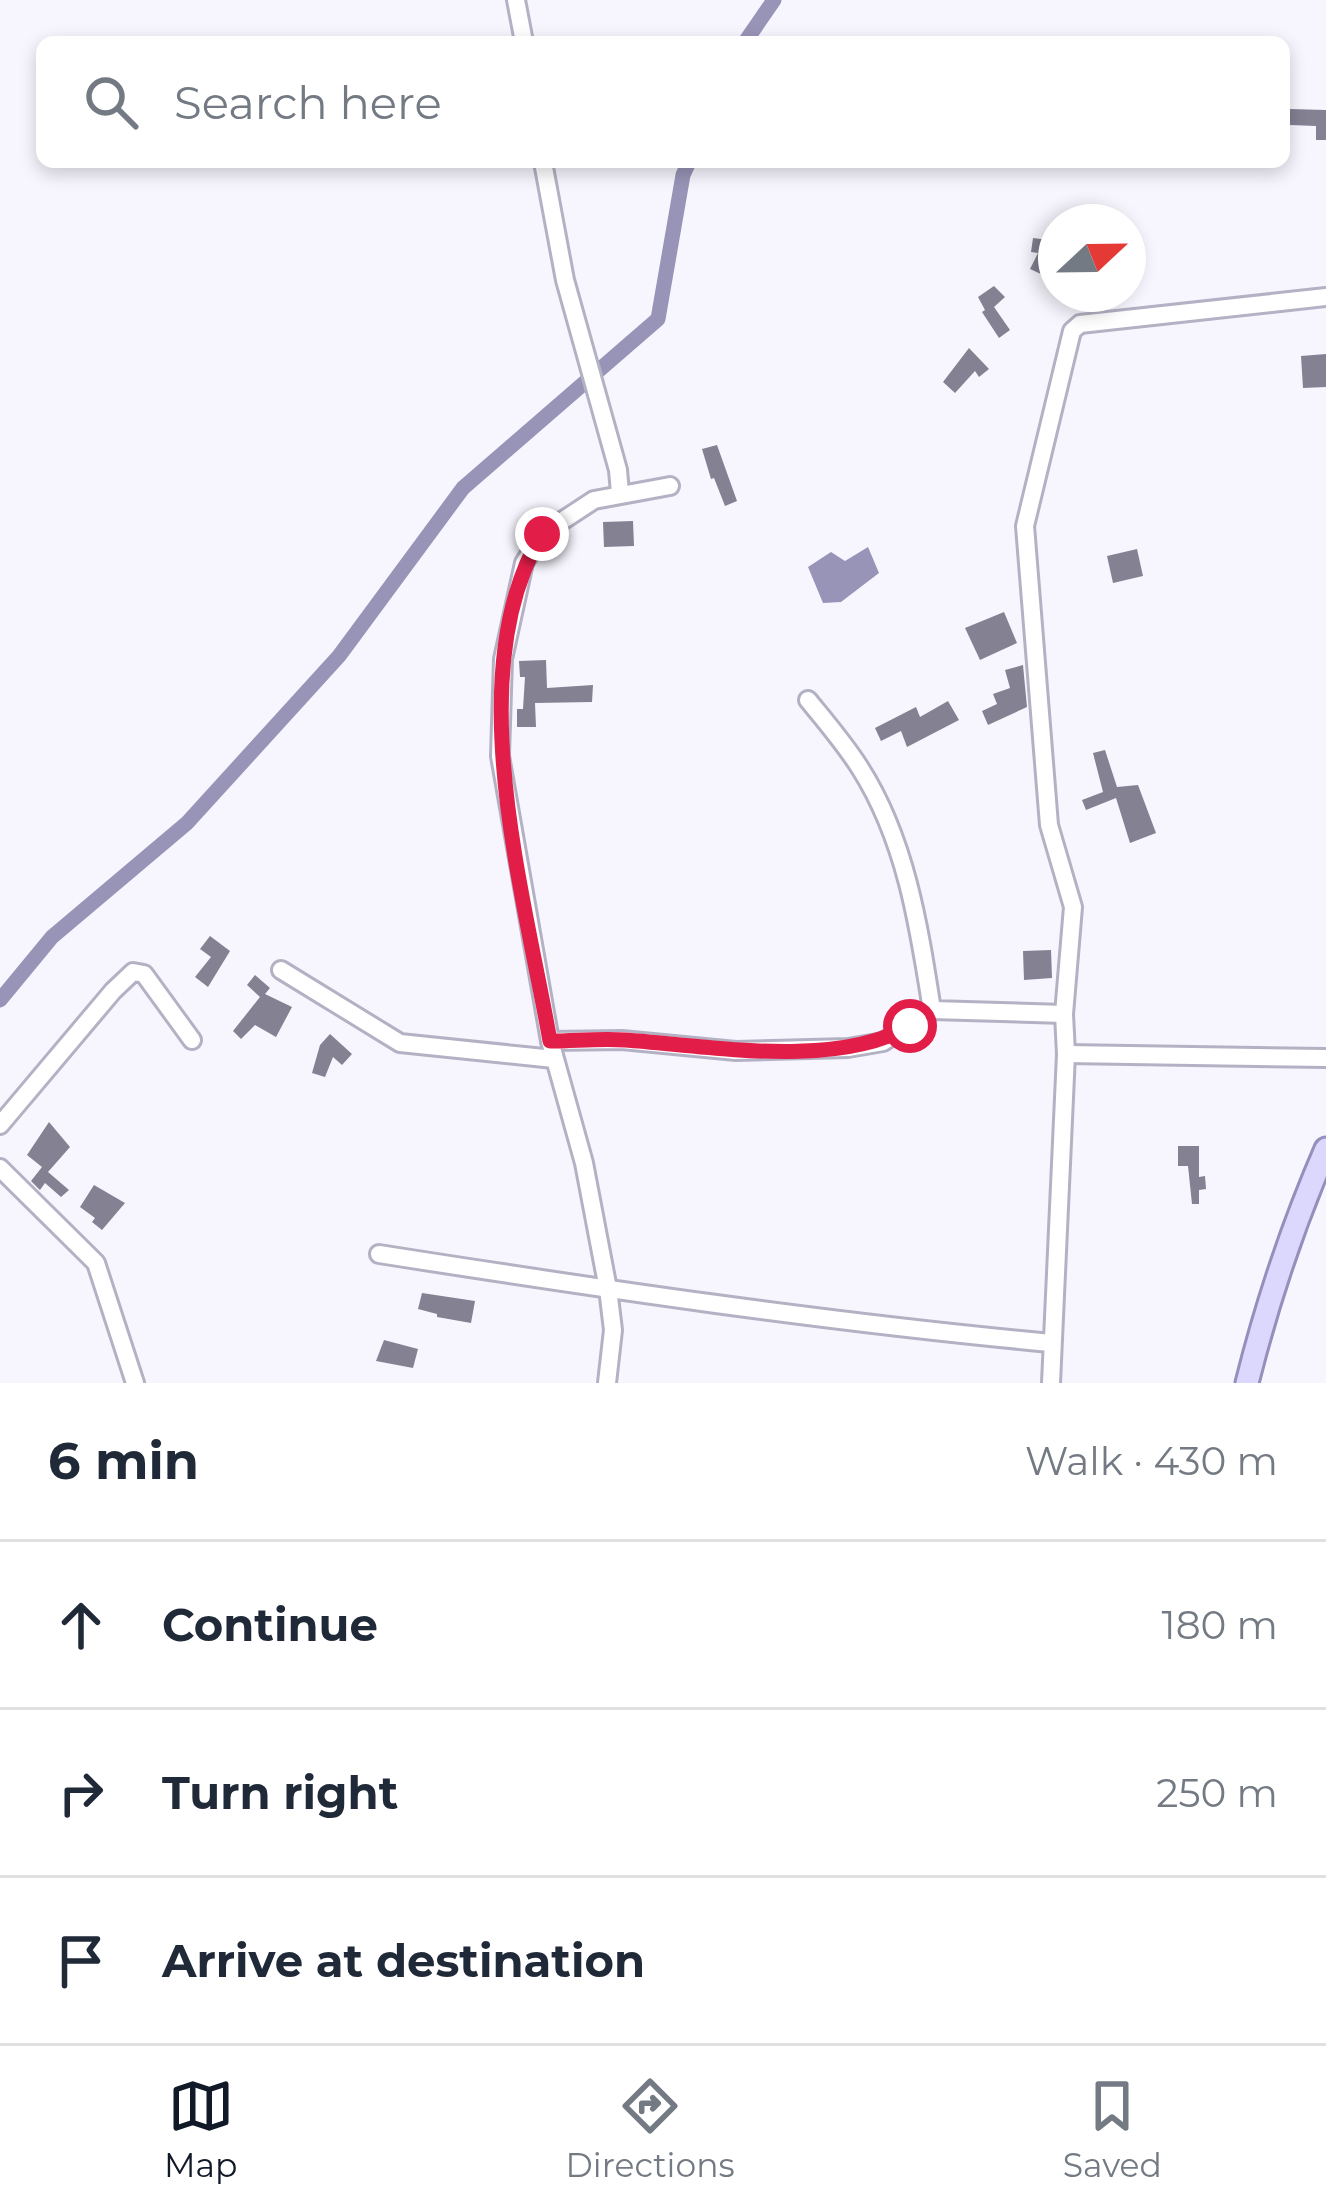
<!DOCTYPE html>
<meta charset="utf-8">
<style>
body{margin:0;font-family:Montserrat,sans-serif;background:#f6f6f7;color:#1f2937}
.compass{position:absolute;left:1038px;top:204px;width:108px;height:108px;border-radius:50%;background:#fff;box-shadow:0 6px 18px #0003;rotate:68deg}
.stop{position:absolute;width:36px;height:36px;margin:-27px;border:9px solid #e11d48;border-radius:50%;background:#fff}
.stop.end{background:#e11d48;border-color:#fff;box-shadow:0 3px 12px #0008}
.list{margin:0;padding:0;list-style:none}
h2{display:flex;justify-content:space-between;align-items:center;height:156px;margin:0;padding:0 48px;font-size:51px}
h2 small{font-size:39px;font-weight:400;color:#747a83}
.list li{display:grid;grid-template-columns:78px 1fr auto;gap:36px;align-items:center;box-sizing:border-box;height:168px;padding:0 48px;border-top:3px solid #e0e1e3}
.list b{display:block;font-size:45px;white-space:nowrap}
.list em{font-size:39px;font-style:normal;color:#747a83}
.icon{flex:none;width:66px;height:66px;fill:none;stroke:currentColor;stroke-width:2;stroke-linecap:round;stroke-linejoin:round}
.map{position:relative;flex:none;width:1326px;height:1383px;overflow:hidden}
.search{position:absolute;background:#fff;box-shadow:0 6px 18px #0003;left:36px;right:36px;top:36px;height:132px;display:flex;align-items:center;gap:30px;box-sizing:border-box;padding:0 42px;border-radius:18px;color:#747a83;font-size:45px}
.sheet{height:660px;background:#fff}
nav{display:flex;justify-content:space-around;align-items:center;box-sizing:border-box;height:168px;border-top:3px solid #e0e1e3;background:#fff;font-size:33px;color:#747a83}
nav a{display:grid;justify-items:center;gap:6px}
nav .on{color:#111827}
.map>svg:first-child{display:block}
</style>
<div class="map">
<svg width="1326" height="1383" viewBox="0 0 1326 1383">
<rect width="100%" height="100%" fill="#f7f6fe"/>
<path fill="#9894b7" d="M868,547L879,573L841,602L823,603L808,567L831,552L845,561Z"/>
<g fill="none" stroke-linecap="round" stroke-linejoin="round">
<g stroke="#9894b7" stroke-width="15">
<path d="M745,42L774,0"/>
<path d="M0,1000L52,937L187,823L339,656L463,488L658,319L683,175L689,162"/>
</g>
</g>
<g fill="#838192">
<path d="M1290,109L1326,110V140H1316V126L1290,125Z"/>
<path d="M1033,238L1056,241V281L1030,269L1038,253L1031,252Z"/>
<path d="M994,286L1005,297L994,307L1010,330L999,338L982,312L985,310L978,297Z"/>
<path d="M969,348L989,369L979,377L975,371L955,393L943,382Z"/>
<path d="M1326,354V387L1303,388L1301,356Z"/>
<path d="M717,445L737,501L725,506L714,478L711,479L702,449Z"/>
<path d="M633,521L634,546L604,547L603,522Z"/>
<path d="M1137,549L1143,576L1113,583L1107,556Z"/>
<path d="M1004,612L1017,643L980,660L965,628Z"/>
<path d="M546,660L547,688L593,685L592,702L535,703L536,727H517V709H523L525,677H520L519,661Z"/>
<path d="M1023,665L1027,707L988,725L982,711L997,704L993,694L1010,688L1005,670Z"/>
<path d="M948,701L959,720L907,747L901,731L881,741L875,728L916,707L920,717Z"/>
<path d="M1105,750L1117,787L1138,785L1156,833L1130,843L1116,798L1086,810L1082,800L1103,792L1093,753Z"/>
<path d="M210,936L230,951L208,987L195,977L211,957L200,949Z"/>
<path d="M1051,950L1052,978L1024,980L1023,951Z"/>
<path d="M255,975L270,988L265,994L292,1007L276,1037L255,1025L241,1039L233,1031L260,997L247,985Z"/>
<path d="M330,1034L352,1054L342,1065L333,1057L325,1077L312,1073L320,1045Z"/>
<path d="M49,1122L70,1147L48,1172L69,1190L61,1197L45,1183L40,1190L31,1181L42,1167L27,1155Z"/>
<path d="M1178,1146H1199V1177L1205,1176L1206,1189L1199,1190V1204H1192L1188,1166H1178Z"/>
<path d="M94,1185L125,1203L102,1230L92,1222L95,1218L80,1207Z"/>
<path d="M422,1293L475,1301L471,1323L437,1317V1314L418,1309Z"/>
<path d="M384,1340L418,1349L413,1368L376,1361Z"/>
</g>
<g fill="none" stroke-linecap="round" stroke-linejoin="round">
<g stroke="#b3b2c4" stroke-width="22">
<g id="minor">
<path d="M516,0L524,42"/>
<path d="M543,162L565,280L618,470L620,493"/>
<path d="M808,700C826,722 845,744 860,768C906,840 919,927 932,1010L1064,1014"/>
<path d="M281,970L400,1043L554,1059"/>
<path d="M550,1041L622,1040L736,1051L848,1048L883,1042L932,1010"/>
<path d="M1066,1054L1326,1058"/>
<path d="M0,1125L113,991L133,972L144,974L192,1040"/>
<path d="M0,1168L96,1263L135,1383"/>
<path d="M379,1254C602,1289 826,1322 1051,1343"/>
<path d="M607,1383L613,1330L608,1289L584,1163L550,1041L500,756L503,659L524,563L542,534L594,500L670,486"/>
<path d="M1051,1383L1066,1054L1064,1014L1073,907L1049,825L1025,526L1072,331L1080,324L1326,297"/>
</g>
</g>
<g stroke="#948fbb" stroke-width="27">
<path id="major" d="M1247,1383C1267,1303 1293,1225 1326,1149"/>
</g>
<use href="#minor" stroke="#fff" stroke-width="16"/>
<use href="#major" stroke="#dbd7fd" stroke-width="21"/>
</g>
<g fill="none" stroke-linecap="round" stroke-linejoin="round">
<path stroke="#e11d48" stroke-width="15" d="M542,534C459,671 524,892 550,1041C575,1041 601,1038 625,1040C710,1046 835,1069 910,1026"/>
</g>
</svg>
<svg class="compass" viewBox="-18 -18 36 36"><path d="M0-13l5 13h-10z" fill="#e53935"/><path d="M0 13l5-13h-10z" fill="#747a83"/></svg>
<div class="stop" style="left:910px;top:1026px"></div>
<div class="stop end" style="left:542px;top:534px"></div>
<div class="search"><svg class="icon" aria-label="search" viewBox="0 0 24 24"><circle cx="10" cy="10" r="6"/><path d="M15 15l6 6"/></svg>Search here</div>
</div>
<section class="sheet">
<h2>6 min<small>Walk · 430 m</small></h2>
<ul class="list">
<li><svg class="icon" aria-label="ahead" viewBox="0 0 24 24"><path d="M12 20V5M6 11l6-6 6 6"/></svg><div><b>Continue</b></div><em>180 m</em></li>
<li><svg class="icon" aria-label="right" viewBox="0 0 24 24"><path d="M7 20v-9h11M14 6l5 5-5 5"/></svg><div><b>Turn right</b></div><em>250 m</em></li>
<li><svg class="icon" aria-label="arrive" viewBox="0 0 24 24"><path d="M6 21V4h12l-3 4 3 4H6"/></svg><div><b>Arrive at destination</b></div></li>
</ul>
</section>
<nav>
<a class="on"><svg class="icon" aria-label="map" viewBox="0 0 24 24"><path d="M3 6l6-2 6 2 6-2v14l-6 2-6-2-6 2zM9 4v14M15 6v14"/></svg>Map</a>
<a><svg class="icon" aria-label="directions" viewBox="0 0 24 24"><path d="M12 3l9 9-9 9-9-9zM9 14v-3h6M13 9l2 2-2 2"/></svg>Directions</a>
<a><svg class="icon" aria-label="saved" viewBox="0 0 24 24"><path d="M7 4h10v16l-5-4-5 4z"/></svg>Saved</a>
</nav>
